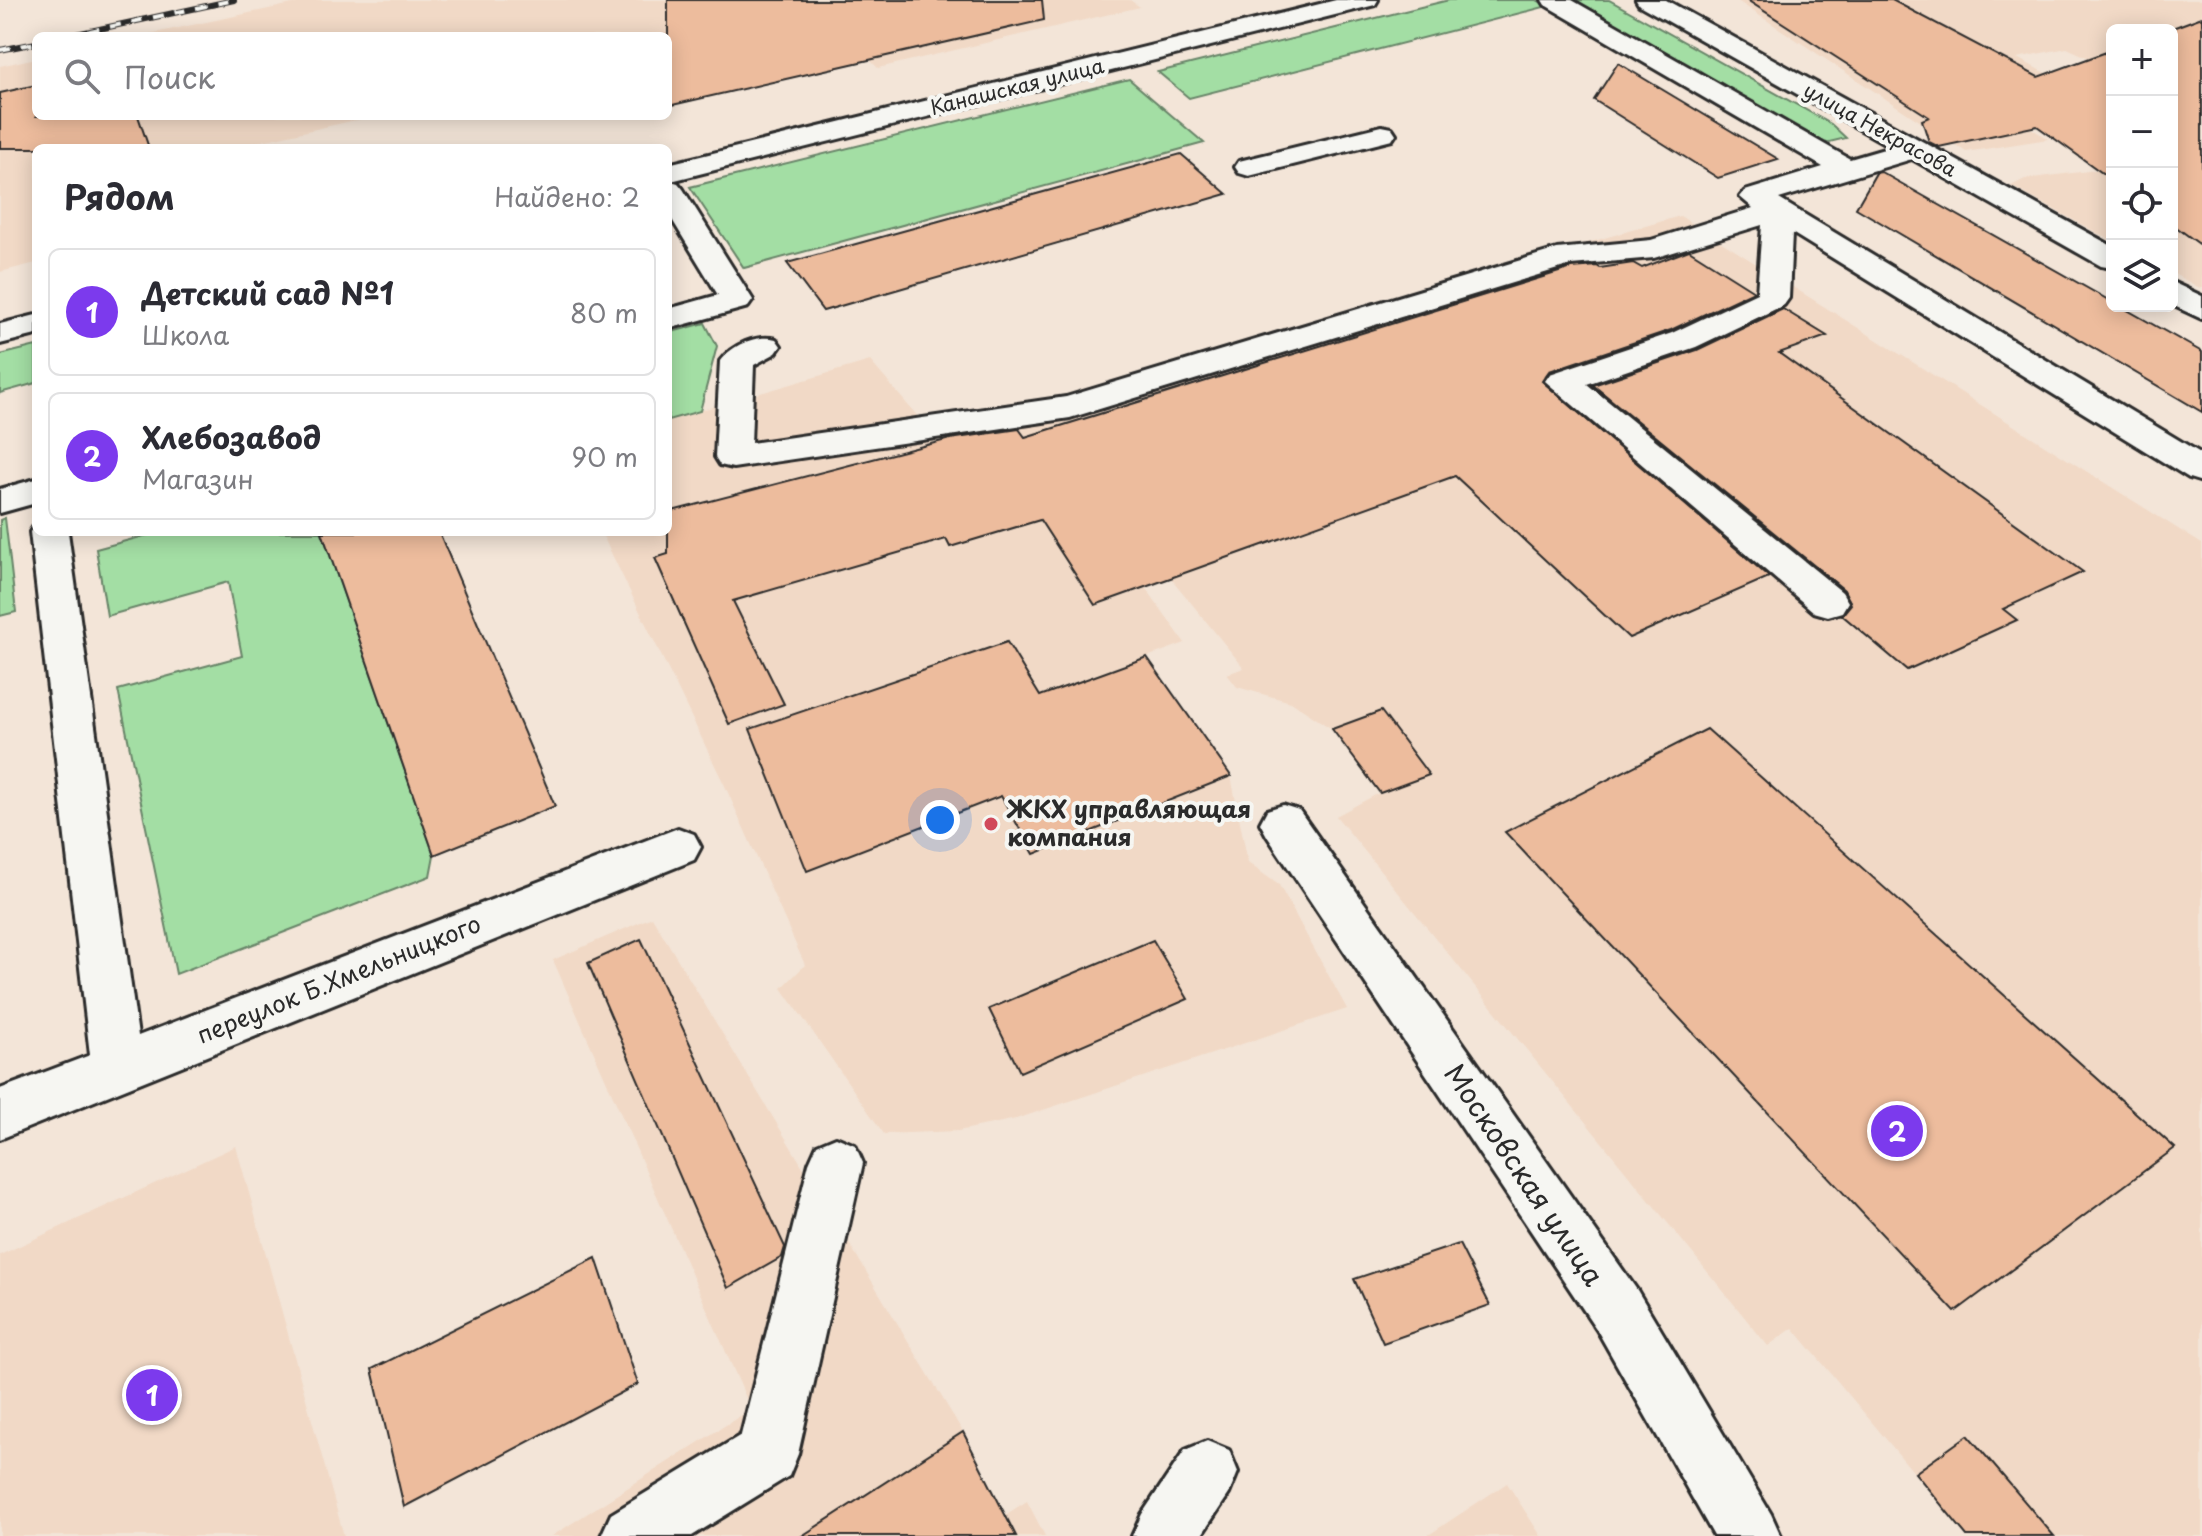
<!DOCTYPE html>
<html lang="ru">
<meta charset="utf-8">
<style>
body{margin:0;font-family:"Playpen Sans",sans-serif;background:#f2f2f3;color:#2b2b33}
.controls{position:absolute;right:24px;top:24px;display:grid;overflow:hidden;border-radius:12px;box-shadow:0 4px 20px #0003}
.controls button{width:72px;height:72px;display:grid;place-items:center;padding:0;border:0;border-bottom:2px solid #e1e1e2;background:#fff;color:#2b2b33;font:40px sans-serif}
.you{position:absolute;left:940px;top:820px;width:28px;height:28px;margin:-20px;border:6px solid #fff;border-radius:50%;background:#1a73e8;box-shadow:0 0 0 12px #1a73e833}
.badge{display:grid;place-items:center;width:52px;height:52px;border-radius:50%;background:#7c3aed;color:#fff;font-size:26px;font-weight:700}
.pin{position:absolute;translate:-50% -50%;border:4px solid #fff;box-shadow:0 2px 8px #0006}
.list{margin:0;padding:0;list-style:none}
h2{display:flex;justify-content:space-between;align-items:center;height:104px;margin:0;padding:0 32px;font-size:34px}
h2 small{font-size:26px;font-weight:400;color:#7c7c81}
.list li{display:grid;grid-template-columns:52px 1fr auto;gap:24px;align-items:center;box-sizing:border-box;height:128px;margin:0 16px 16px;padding:0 16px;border:2px solid #e1e1e2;border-radius:12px}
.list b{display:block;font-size:30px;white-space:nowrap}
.list p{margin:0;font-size:26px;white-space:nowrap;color:#7c7c81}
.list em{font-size:26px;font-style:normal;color:#7c7c81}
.icon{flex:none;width:44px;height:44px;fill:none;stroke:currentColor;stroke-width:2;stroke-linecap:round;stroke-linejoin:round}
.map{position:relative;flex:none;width:2202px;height:1536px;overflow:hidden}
.search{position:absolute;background:#fff;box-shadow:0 4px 20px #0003;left:32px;top:32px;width:640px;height:88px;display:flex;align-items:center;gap:20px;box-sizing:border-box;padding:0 28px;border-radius:12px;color:#7c7c81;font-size:30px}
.panel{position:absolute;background:#fff;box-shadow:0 4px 20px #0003;left:32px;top:144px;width:640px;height:392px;border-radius:12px}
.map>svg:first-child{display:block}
</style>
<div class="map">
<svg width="2202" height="1536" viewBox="0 0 2202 1536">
<rect width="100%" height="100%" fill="#f3e5d8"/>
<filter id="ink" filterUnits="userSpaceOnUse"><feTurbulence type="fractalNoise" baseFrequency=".0125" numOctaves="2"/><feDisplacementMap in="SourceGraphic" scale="16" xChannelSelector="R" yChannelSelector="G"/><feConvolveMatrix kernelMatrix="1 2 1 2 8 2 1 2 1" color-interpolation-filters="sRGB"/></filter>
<g filter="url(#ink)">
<g fill="#f1d9c6">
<path d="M311,0H1130L1140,7L878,68L820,11L668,36H140Z"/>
<path d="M1736,0H2202V74L2172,30H2112L2111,68L2067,48L2017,58L2049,75L1985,98L2048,139L1966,152Z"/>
<path d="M36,58V116H374L231,148H36V263L0,272V66Z"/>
<path d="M2202,141V289L2172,273V150Z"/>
<path d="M2112,168V241L2011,186L2025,179Z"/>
<path d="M1680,216L2202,544V1536H1967L1793,1328L1768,1346L1336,816L1379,793L1332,729L1291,702L1237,687L1227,674L1244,668L1122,518L1134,571L1185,643L1147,657L1231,776L1248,863L1279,885L1347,1009L1016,1119L958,1131L884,1134L782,988L805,965L725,786L601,532H668V420L870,361L920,419L1062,396Z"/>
<path d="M652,917L963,1432L1005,1515L1027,1501L1045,1536H552L751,1409L553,960Z"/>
<path d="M236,1146L344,1536H0V1255Z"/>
<path d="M1507,1483L1541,1536H1427Z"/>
</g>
<g fill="#a3dea4" stroke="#678468" stroke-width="2">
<path d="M1449,0H1537L1548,6L1189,98L1158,72Z"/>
<path d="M1566,0H1609L1831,124L1846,138L1821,144Z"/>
<path d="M1129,79L1204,143L744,268L690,187Z"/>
<path d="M705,323L717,346L700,411L668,420V333Z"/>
<path d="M36,346V383L0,393V355Z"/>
<path d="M5,518L16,612L0,616V520Z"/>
<path d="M159,532H322L434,855L430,876L176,974L118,690L242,656L228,582L107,616L96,549Z"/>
</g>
<g fill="#edbc9d" stroke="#2b2b2b" stroke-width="2">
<path d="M668,0H1042L1044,20L668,106Z"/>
<path d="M1747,0H1892L2038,77L2112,50V180L2037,126L1939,147L1929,142L1922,120L1929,117Z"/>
<path d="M2202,17V246L2172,224V30H2167Z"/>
<path d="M1618,63L1778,159L1718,178L1594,100Z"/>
<path d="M36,85V116H138L149,148H0V93Z"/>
<path d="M1181,154L1227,194L823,311L787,263Z"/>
<path d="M1881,172L2112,302V306H2120L2202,352V412L1856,208L1876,173Z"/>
<path d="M1689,250L1754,291L1671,330L1549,371L1542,381L1769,577L1629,638L1455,476L1095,605L1040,520L950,547L946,539L733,601L784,704L729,724L655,558L668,554V512L950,439L1019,429L1025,437L1572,268L1597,266L1600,268L1633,263L1642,268Z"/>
<path d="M1783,309L1827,336L1779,353L2083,572L2003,609L2017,620L1907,670L1842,615L1851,604L1844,590L1593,385L1697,350Z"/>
<path d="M322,532H439L555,806L434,855Z"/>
<path d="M1007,642L1040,696L1147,657L1231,776L1034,854L1001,796L807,871L750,729Z"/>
<path d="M1381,711L1429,775L1380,793L1332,729Z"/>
<path d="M1707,729L2175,1148L1955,1312L1505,832Z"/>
<path d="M641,939L785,1247L782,1257L728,1288L588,963Z"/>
<path d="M1153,940L1188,999L1020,1072L989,1009Z"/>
<path d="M1459,1244L1490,1305L1383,1343L1354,1279Z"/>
<path d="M596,1258L638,1384L404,1507L372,1369Z"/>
<path d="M963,1432L1016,1536H802Z"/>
<path d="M1968,1435L2054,1536H1967L1915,1473Z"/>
</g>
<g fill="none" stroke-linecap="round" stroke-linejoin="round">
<g stroke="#2b2b2b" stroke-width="6">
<g id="minor">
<path d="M1336,0H1378L1375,5L671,181L678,183L683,189L753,300L748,307L668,329V309L718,295L668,213V164Z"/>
<path d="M1542,0H1572L1850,159L1891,147L1639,5L1636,0H1666L2112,246V268L2101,266L1912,159L1779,199L2202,454V482L2189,478L1792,233L1789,298L1784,305L1696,347L1587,384L1842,592L1848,602L1842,612L1828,616L1814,612L1545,381L1550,374L1672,333L1757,293L1762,225L1654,258L1571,265L1070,418L733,468L720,465L715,457L720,361C732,345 757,334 776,339L781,346L776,353L754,365L751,443L1066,397L1557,249L1651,240L1753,208L1740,197L1745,191L1823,167L1545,5Z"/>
<path d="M1382,126L1392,128L1396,134L1392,140L1249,176L1239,173L1235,167L1239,161Z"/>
<path d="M2172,282L2202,296V319L2172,305Z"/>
<path d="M36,315V335L0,344V324Z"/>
<path d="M36,479V503L0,513V489Z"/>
<path d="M36,523V532H68L138,1036L678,828L694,834L701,847L694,860L0,1139V1089L90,1055L30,532Z"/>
<path d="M1283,805L1299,810L1637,1290L1771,1514L1781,1536H1714L1597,1330L1267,836L1260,823L1267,810Z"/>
<path d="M836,1137L855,1145L863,1163L798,1454L789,1476L692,1536H601L611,1514L741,1435L809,1163L817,1145Z"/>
<path d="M1207,1441L1229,1450L1238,1472L1229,1494L1201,1536H1132L1142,1514L1185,1450Z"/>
</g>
</g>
<use href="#minor" fill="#f6f6f2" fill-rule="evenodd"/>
<g stroke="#2b2b2b" stroke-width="6">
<g id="rail">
<path d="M67,36L234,0"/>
<path d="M0,50L36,43"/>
</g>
</g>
<use href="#rail" stroke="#f6f6f2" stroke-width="4" stroke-dasharray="11" stroke-linecap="butt"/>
</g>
</g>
<circle fill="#d1495b" stroke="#f6f6f2" stroke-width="3" cx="991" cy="824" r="8"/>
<g text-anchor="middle" stroke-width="8" stroke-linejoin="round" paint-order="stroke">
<g font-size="20" fill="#2b2b2b" stroke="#f6f6f2">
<text transform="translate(1017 87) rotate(-14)" y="7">Канашская улица</text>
<text transform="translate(1880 130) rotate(29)" y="7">улица Некрасова</text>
</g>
<g font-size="24" font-weight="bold" fill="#2b2b2b" stroke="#f6f6f2" text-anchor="start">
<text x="1007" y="818">ЖКХ управляющая<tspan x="1007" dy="28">компания</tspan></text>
</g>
<g font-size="24" fill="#2b2b2b" stroke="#f6f6f2">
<text transform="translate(339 980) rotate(-22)" y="8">переулок Б.Хмельницкого</text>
</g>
<g font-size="28" fill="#2b2b2b" stroke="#f6f6f2">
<text transform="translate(1524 1175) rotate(56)" y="10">Московская улица</text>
</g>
</g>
</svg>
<div class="controls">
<button>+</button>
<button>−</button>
<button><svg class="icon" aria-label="locate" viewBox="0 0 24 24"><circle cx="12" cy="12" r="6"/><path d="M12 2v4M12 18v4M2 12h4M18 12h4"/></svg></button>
<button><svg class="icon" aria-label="layers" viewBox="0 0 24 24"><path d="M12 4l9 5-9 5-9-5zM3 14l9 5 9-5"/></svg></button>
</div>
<div class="you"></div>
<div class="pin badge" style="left:152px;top:1395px">1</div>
<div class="pin badge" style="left:1897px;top:1131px">2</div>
<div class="search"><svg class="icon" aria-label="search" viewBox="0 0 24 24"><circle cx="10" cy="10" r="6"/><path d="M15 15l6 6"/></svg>Поиск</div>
<section class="panel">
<h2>Рядом<small>Найдено: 2</small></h2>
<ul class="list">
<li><span class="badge">1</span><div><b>Детский сад №1</b><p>Школа</p></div><em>80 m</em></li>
<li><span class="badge">2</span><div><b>Хлебозавод</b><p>Магазин</p></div><em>90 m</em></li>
</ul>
</section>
</div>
